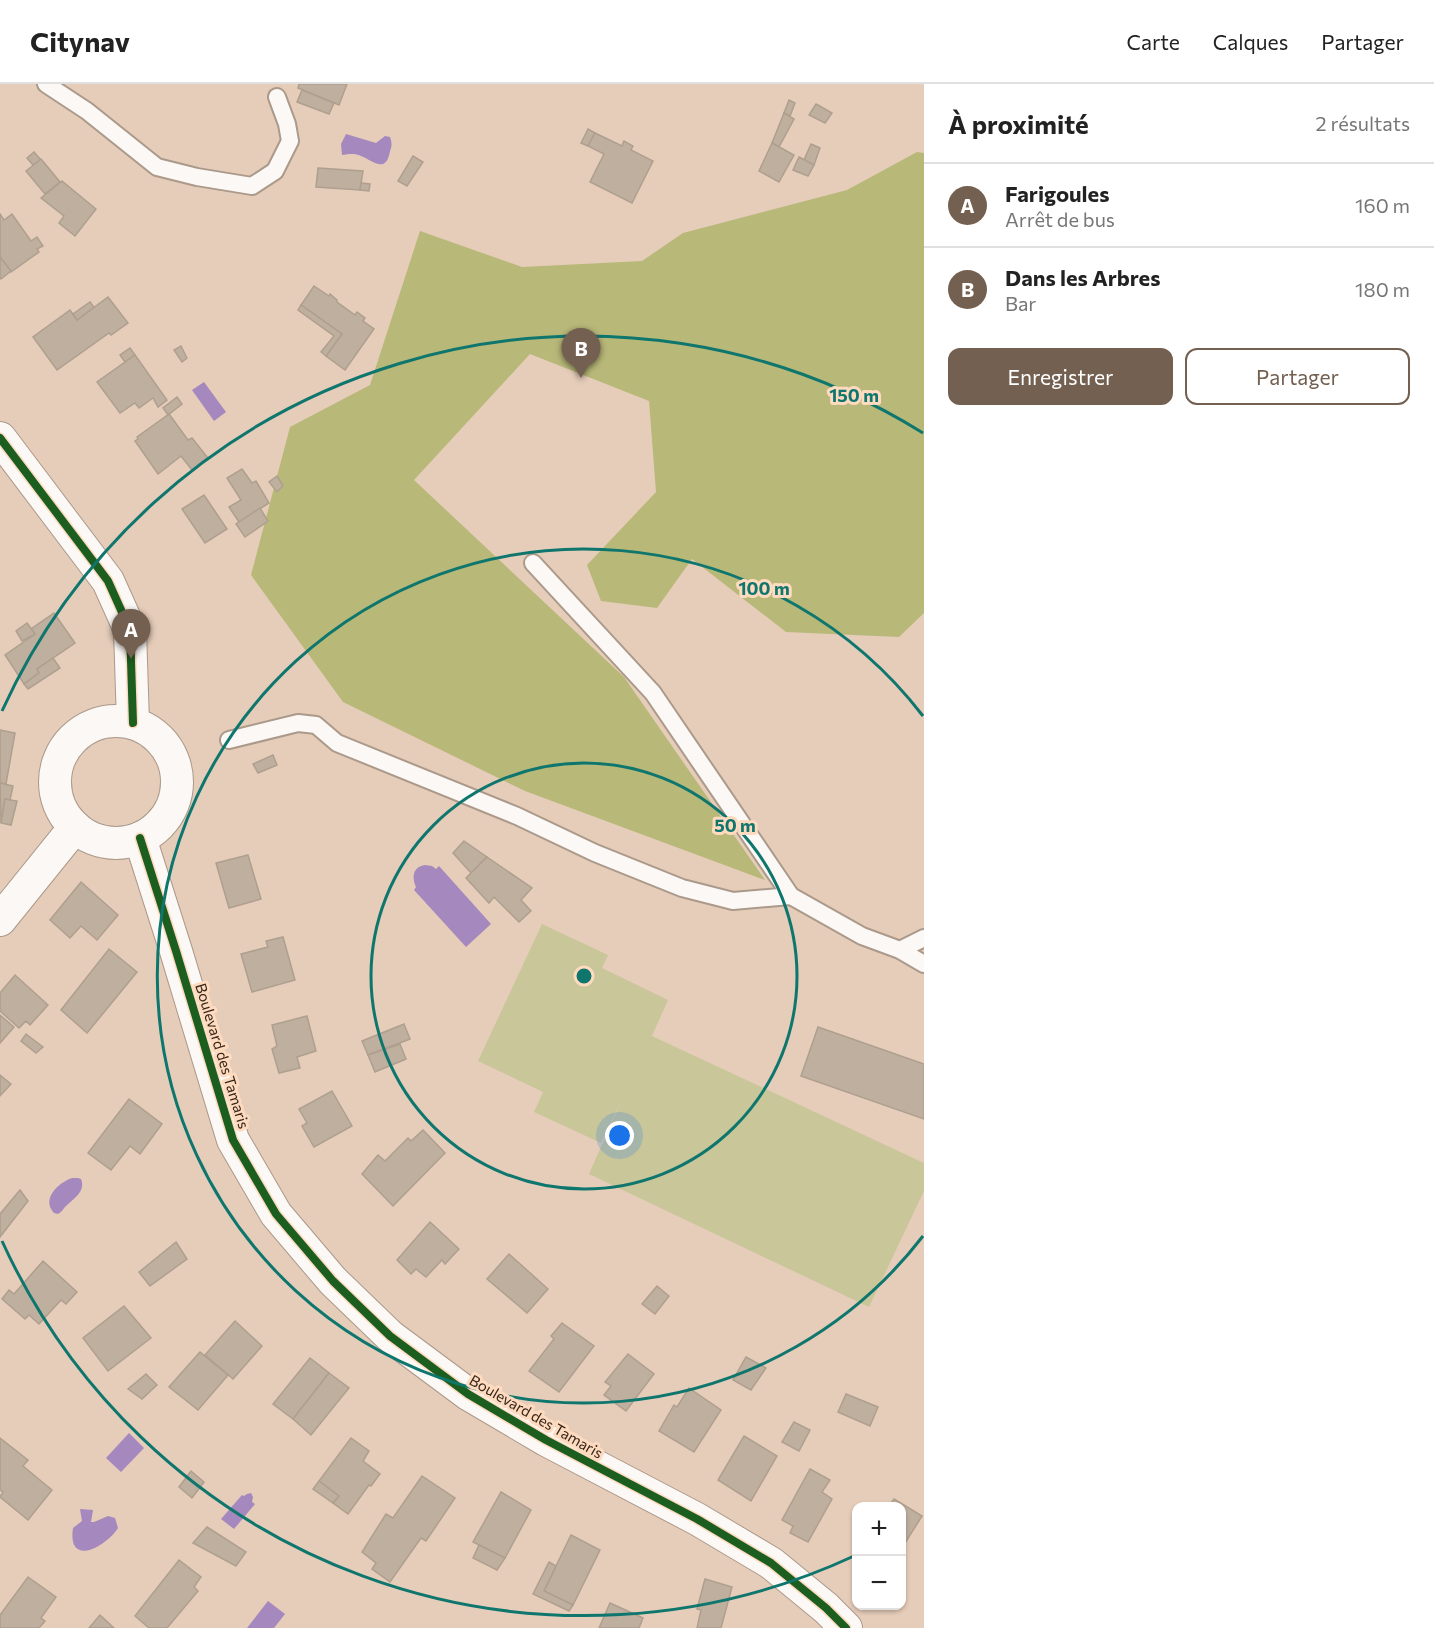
<!DOCTYPE html>
<html lang="fr">
<meta charset="utf-8">
<style>
body{margin:0;font-family:Commissioner,sans-serif;background:#f6f6f6;color:#222}
.controls{position:absolute;right:18px;bottom:18px;display:grid;overflow:hidden;border-radius:12px;box-shadow:0 2px 4px #0004}
.controls button{width:54px;height:54px;display:grid;place-items:center;padding:0;border:0;border-bottom:2px solid #e0e0e0;background:#fff;color:#222;font:30px sans-serif}
.you{position:absolute;left:620px;top:1052px;width:21px;height:21px;margin:-15px;border:4px solid #fff;border-radius:50%;background:#1a73e8;box-shadow:0 0 0 9px #1a73e833}
.badge{display:grid;place-items:center;width:39px;height:39px;border-radius:50%;background:#746051;color:#fff;font-size:20px;font-weight:700}
.pin{position:absolute;translate:-50% -50px;filter:drop-shadow(0 2px 3px #0008)}
.pin::after{content:'';position:absolute;top:32px;width:21px;height:18px;background:inherit;clip-path:polygon(0 0,100% 0,50% 100%)}
.list{margin:0;padding:0;list-style:none}
h2{display:flex;justify-content:space-between;align-items:center;height:78px;margin:0;padding:0 24px;font-size:26px}
h2 small{font-size:20px;font-weight:400;color:#767676}
.list li{display:grid;grid-template-columns:39px 1fr auto;gap:18px;align-items:center;box-sizing:border-box;height:84px;padding:0 24px;border-top:2px solid #e0e0e0}
.list b{display:block;font-size:22px;white-space:nowrap}
.list p{margin:0;font-size:20px;white-space:nowrap;color:#767676}
.list em{font-size:20px;font-style:normal;color:#767676}
.actions{display:flex;gap:12px;padding:18px 24px}
.actions a{flex:1;padding:14px 0;border:2px solid #746051;border-radius:12px;text-align:center;font-size:21px;color:#746051}
.actions .main{background:#746051;color:#fff}
.map{position:relative;flex:none;width:924px;height:1544px;overflow:hidden}
header{display:flex;align-items:center;gap:36px;box-sizing:border-box;height:84px;padding:0 30px;background:#fff;border-bottom:2px solid #e0e0e0}
header strong{font-size:28px}
nav{display:flex;gap:33px;margin-inline-start:auto;font-size:21px}
main{display:flex}
aside{flex:1;background:#fff}
.map>svg:first-child{display:block}
</style>
<header>
<strong>Citynav</strong>
<nav><a>Carte</a><a>Calques</a><a>Partager</a></nav>
</header>
<main>
<div class="map">
<svg width="924" height="1544" viewBox="0 0 924 1544">
<rect width="100%" height="100%" fill="#e6cdba"/>
<path fill="#c9c69a" d="M542,840L608,871L602,884L668,916L652,952L924,1079V1107L869,1223L589,1090L622,1015L601,1059L534,1028L543,1008L478,977Z"/>
<path fill="#b8b879" d="M917,68L924,69V529L899,553L786,548L692,475L657,524L601,517L587,481L656,408L649,317L530,270L414,396L624,593L765,796L525,707L343,618L251,491L290,343L370,301L420,147L522,183L642,177L683,149L847,106Z"/>
<g fill="#a588bd">
<path d="M346,50L376,59L385,52L390,53C392,59 392,62 390,67C386,91 372,76 361,72C355,69 349,70 342,71L341,60Z"/>
<path d="M204,298L226,328L214,337L192,306Z"/>
<path d="M425,781L432,782L436,785L439,782L491,840L466,863L414,806L416,803C412,794 412,783 425,781Z"/>
<path d="M72,1094H78L81,1095C87,1110 69,1116 62,1127L58,1130L54,1129C41,1115 58,1099 72,1094Z"/>
<path d="M129,1349L144,1364L121,1388L106,1374Z"/>
<path d="M251,1409L253,1413L252,1418L255,1420L234,1445L221,1435L242,1411L244,1412L247,1410Z"/>
<path d="M80,1425L93,1426L91,1438H94L108,1432L115,1434L118,1444C106,1463 67,1484 73,1444L82,1437Z"/>
<path d="M268,1517L285,1530L274,1544H247Z"/>
</g>
<g fill="#bfaf9e" stroke="#af9f8e" stroke-width="1.5">
<path d="M299,0H347L339,21L298,4Z"/>
<path d="M302,6L334,19L329,30L297,18Z"/>
<path d="M789,16L795,19L790,32L784,29Z"/>
<path d="M816,20L832,29L825,39L809,31Z"/>
<path d="M784,29L794,35L779,63L772,59Z"/>
<path d="M588,45L595,49L588,62L581,59Z"/>
<path d="M595,49L622,62L624,57L633,62L631,66L653,77L632,119L590,98L604,70L588,62Z"/>
<path d="M772,59L794,71L779,98L759,87Z"/>
<path d="M811,60L820,64L814,81L804,76Z"/>
<path d="M34,68L41,76L33,81L27,74Z"/>
<path d="M413,72L423,78L407,102L398,97Z"/>
<path d="M799,73L814,81L808,92L793,86Z"/>
<path d="M41,75L60,98L45,110L26,87Z"/>
<path d="M318,84L363,87L360,106L316,103Z"/>
<path d="M62,97L96,125L75,152L59,139L64,132L41,114Z"/>
<path d="M361,99L370,100L369,107L360,106Z"/>
<path d="M0,130L4,136L12,130L31,157L37,153L43,162L37,165L39,168L11,188L0,173Z"/>
<path d="M0,173L11,187L1,195L0,194Z"/>
<path d="M314,202L329,212L330,210L337,216V218L355,231L357,228L365,234L363,237L374,245L345,286L326,272L342,250L301,221Z"/>
<path d="M108,213L128,239L111,251L109,249L57,286L33,253L70,226L77,236Z"/>
<path d="M90,218L94,223L77,236L73,230Z"/>
<path d="M301,221L342,250L326,272L321,268L334,252L298,226Z"/>
<path d="M181,262L187,274L182,278L174,266Z"/>
<path d="M130,264L135,271L125,278L120,271Z"/>
<path d="M135,271L167,316L158,323L153,314L139,324L135,319L120,329L97,298Z"/>
<path d="M177,313L182,320L168,331L163,324Z"/>
<path d="M169,330L188,356L192,354L208,374L192,386L181,372L158,390L135,357L138,355L137,353Z"/>
<path d="M242,385L252,399L256,397L269,419L239,438L229,423L241,416L227,394Z"/>
<path d="M277,392L283,402L277,408L269,398Z"/>
<path d="M204,411L227,445L205,459L182,425Z"/>
<path d="M260,424L268,437L245,453L236,440Z"/>
<path d="M54,529L75,559L37,585L39,589L24,600L5,571L35,550L31,545Z"/>
<path d="M27,539L35,550L22,557L16,547Z"/>
<path d="M53,574L60,584L28,605L24,600L39,589L37,585Z"/>
<path d="M0,646L15,649L6,700L0,699Z"/>
<path d="M273,671L277,681L258,689L253,680Z"/>
<path d="M0,699L13,702L10,716L5,715L1,739Z"/>
<path d="M5,715L17,717L11,741L1,739Z"/>
<path d="M464,757L487,773L471,789L453,769Z"/>
<path d="M248,771L261,815L229,824L216,779Z"/>
<path d="M487,773L532,804L521,816L531,827L519,838L494,813L489,819L466,794Z"/>
<path d="M81,798L118,831L97,856L81,842L70,854L50,836Z"/>
<path d="M283,853L295,896L252,908L241,870L268,863L266,857Z"/>
<path d="M109,865L137,888L87,949L61,926Z"/>
<path d="M15,891L48,921L30,941L26,937L19,944L0,927V909Z"/>
<path d="M0,931L14,943L0,959Z"/>
<path d="M307,932L316,967L297,973L300,984L279,989L272,965L277,962L272,941Z"/>
<path d="M404,940L410,955L368,971L362,957Z"/>
<path d="M818,943L924,980V1035L801,992Z"/>
<path d="M26,950L43,963L36,969L21,957Z"/>
<path d="M400,960L406,975L375,988L368,971Z"/>
<path d="M0,991L11,1000L0,1012Z"/>
<path d="M332,1007L352,1042L314,1063L302,1042L307,1039L299,1025Z"/>
<path d="M129,1015L162,1040L140,1070L130,1062L111,1086L88,1069Z"/>
<path d="M423,1046L445,1069L393,1122L362,1090L378,1071L385,1077L408,1054L411,1057Z"/>
<path d="M20,1106L28,1117L0,1153V1130Z"/>
<path d="M430,1138L459,1165L445,1180L442,1176L426,1193L416,1185L411,1190L397,1176Z"/>
<path d="M176,1158L187,1175L150,1202L139,1188Z"/>
<path d="M509,1170L548,1205L527,1229L487,1195Z"/>
<path d="M43,1177L77,1208L66,1220L61,1216L39,1240L29,1231L25,1235L2,1215L9,1206L14,1210Z"/>
<path d="M657,1202L669,1212L655,1230L642,1220Z"/>
<path d="M124,1222L151,1254L108,1287L83,1254Z"/>
<path d="M235,1237L262,1262L233,1295L205,1271Z"/>
<path d="M562,1239L594,1262L559,1308L529,1287L554,1255L551,1252Z"/>
<path d="M200,1268L228,1291L198,1326L169,1303Z"/>
<path d="M628,1270L654,1290L626,1327L604,1311L611,1302L605,1298Z"/>
<path d="M746,1273L766,1284L751,1306L733,1296Z"/>
<path d="M310,1274L329,1289L293,1335L273,1320Z"/>
<path d="M329,1289L349,1304L311,1351L293,1335Z"/>
<path d="M146,1290L157,1301L142,1315L128,1305Z"/>
<path d="M689,1304L721,1326L694,1368L659,1347L674,1321L677,1323Z"/>
<path d="M846,1310L878,1323L870,1342L838,1328Z"/>
<path d="M794,1338L810,1346L799,1367L782,1358Z"/>
<path d="M744,1352L777,1372L751,1417L718,1396Z"/>
<path d="M0,1354L28,1376L23,1382L52,1406L28,1436L0,1413L3,1408L0,1406Z"/>
<path d="M351,1354L369,1367L363,1377L380,1390L371,1402L369,1401L348,1430L333,1419L339,1412L319,1397Z"/>
<path d="M810,1385L830,1396L822,1408L832,1415L808,1458L790,1449L793,1442L782,1436Z"/>
<path d="M191,1387L204,1398L192,1414L179,1403Z"/>
<path d="M422,1392L455,1414L426,1457L421,1454L390,1498L372,1485L376,1479L362,1468L386,1430L393,1434Z"/>
<path d="M319,1397L339,1412L333,1419L313,1405Z"/>
<path d="M501,1408L531,1426L505,1474L473,1458Z"/>
<path d="M894,1415L922,1432L902,1464V1422H889Z"/>
<path d="M207,1443L246,1468L236,1482L193,1459Z"/>
<path d="M571,1451L600,1466L573,1521L544,1507Z"/>
<path d="M479,1461L505,1474L497,1486L473,1474Z"/>
<path d="M179,1476L201,1493L194,1503L198,1507L167,1544H149L135,1532Z"/>
<path d="M549,1478L556,1482L544,1507L573,1521L569,1527L533,1510Z"/>
<path d="M28,1493L56,1513L41,1534L45,1537L39,1544H0V1531Z"/>
<path d="M705,1495L732,1503L721,1544H697L701,1526L697,1525Z"/>
<path d="M610,1519L643,1534L639,1544H599Z"/>
<path d="M100,1531L114,1544H89Z"/>
</g>
<g fill="none" stroke-linecap="round" stroke-linejoin="round">
<g stroke="#ab998a" stroke-width="20">
<g id="lane">
<path d="M46,0L87,27L157,83L197,93L252,102L275,87L290,57L287,40L277,13"/>
<path d="M533,479L653,609L791,812L862,852L900,866L924,880"/>
<path d="M229,656L298,639L316,641L337,659L517,732L595,769L682,804L733,817L791,812"/>
<path d="M900,866L924,854"/>
</g>
</g>
<g stroke="#ab998a" stroke-width="34">
<g id="street">
<path d="M0,354L108,497L130,546L133,639"/>
<circle cx="116" cy="698" r="61"/>
<path d="M140,754L176,867L233,1056L276,1130L333,1197L390,1252L468,1310L546,1356L697,1435L771,1479L826,1524L846,1544"/>
<path d="M0,836L75,743"/>
</g>
</g>
<use href="#lane" stroke="#fbf8f5" stroke-width="16"/>
<use href="#street" stroke="#fbf8f5" stroke-width="32"/>
<g stroke="#fedabf" stroke-width="11">
<g id="cycleway">
<path d="M0,354L108,497L130,546L133,639"/>
<path d="M140,754L176,867L233,1056L276,1130L333,1197L390,1252L468,1310L546,1356L697,1435L771,1479L826,1524L846,1544"/>
</g>
</g>
<use href="#cycleway" stroke="#1b5e20" stroke-width="8"/>
</g>
<g fill="none" stroke="#0f766e" stroke-width="3">
<circle cx="584" cy="892" r="213"/>
<path d="M923 1152A427 427 0 1 1 923 632"/>
<path d="M854 1472A640 640 0 0 1 2 1157M2 627A640 640 0 0 1 923 349"/>
</g>
<g text-anchor="middle" stroke-width="6" stroke-linejoin="round" paint-order="stroke">
<g font-size="15" fill="#362619" stroke="#fedabf">
<text transform="translate(222 972) rotate(73)" y="5">Boulevard des Tamaris</text>
<text transform="translate(536 1333) rotate(30)" y="5">Boulevard des Tamaris</text>
</g>
</g>
<circle cx="584" cy="892" r="9" fill="#0f766e" stroke="#fedabf" stroke-width="3"/>
<g font-size="18" text-anchor="middle" font-weight="bold" fill="#0f766e" stroke="#fedabf" stroke-width="6" stroke-linejoin="round" paint-order="stroke">
<text x="854" y="318">150 m</text>
<text x="764" y="511">100 m</text>
<text x="735" y="748">50 m</text>
</g>
</svg>
<div class="controls">
<button>+</button>
<button>−</button>
</div>
<div class="you"></div>
<div class="pin badge" style="left:131px;top:575px">A</div>
<div class="pin badge" style="left:581px;top:294px">B</div>
</div>
<aside>
<h2>À proximité<small>2 résultats</small></h2>
<ul class="list">
<li><span class="badge">A</span><div><b>Farigoules</b><p>Arrêt de bus</p></div><em>160 m</em></li>
<li><span class="badge">B</span><div><b>Dans les Arbres</b><p>Bar</p></div><em>180 m</em></li>
</ul>
<div class="actions"><a class="main">Enregistrer</a><a>Partager</a></div>
</aside>
</main>
